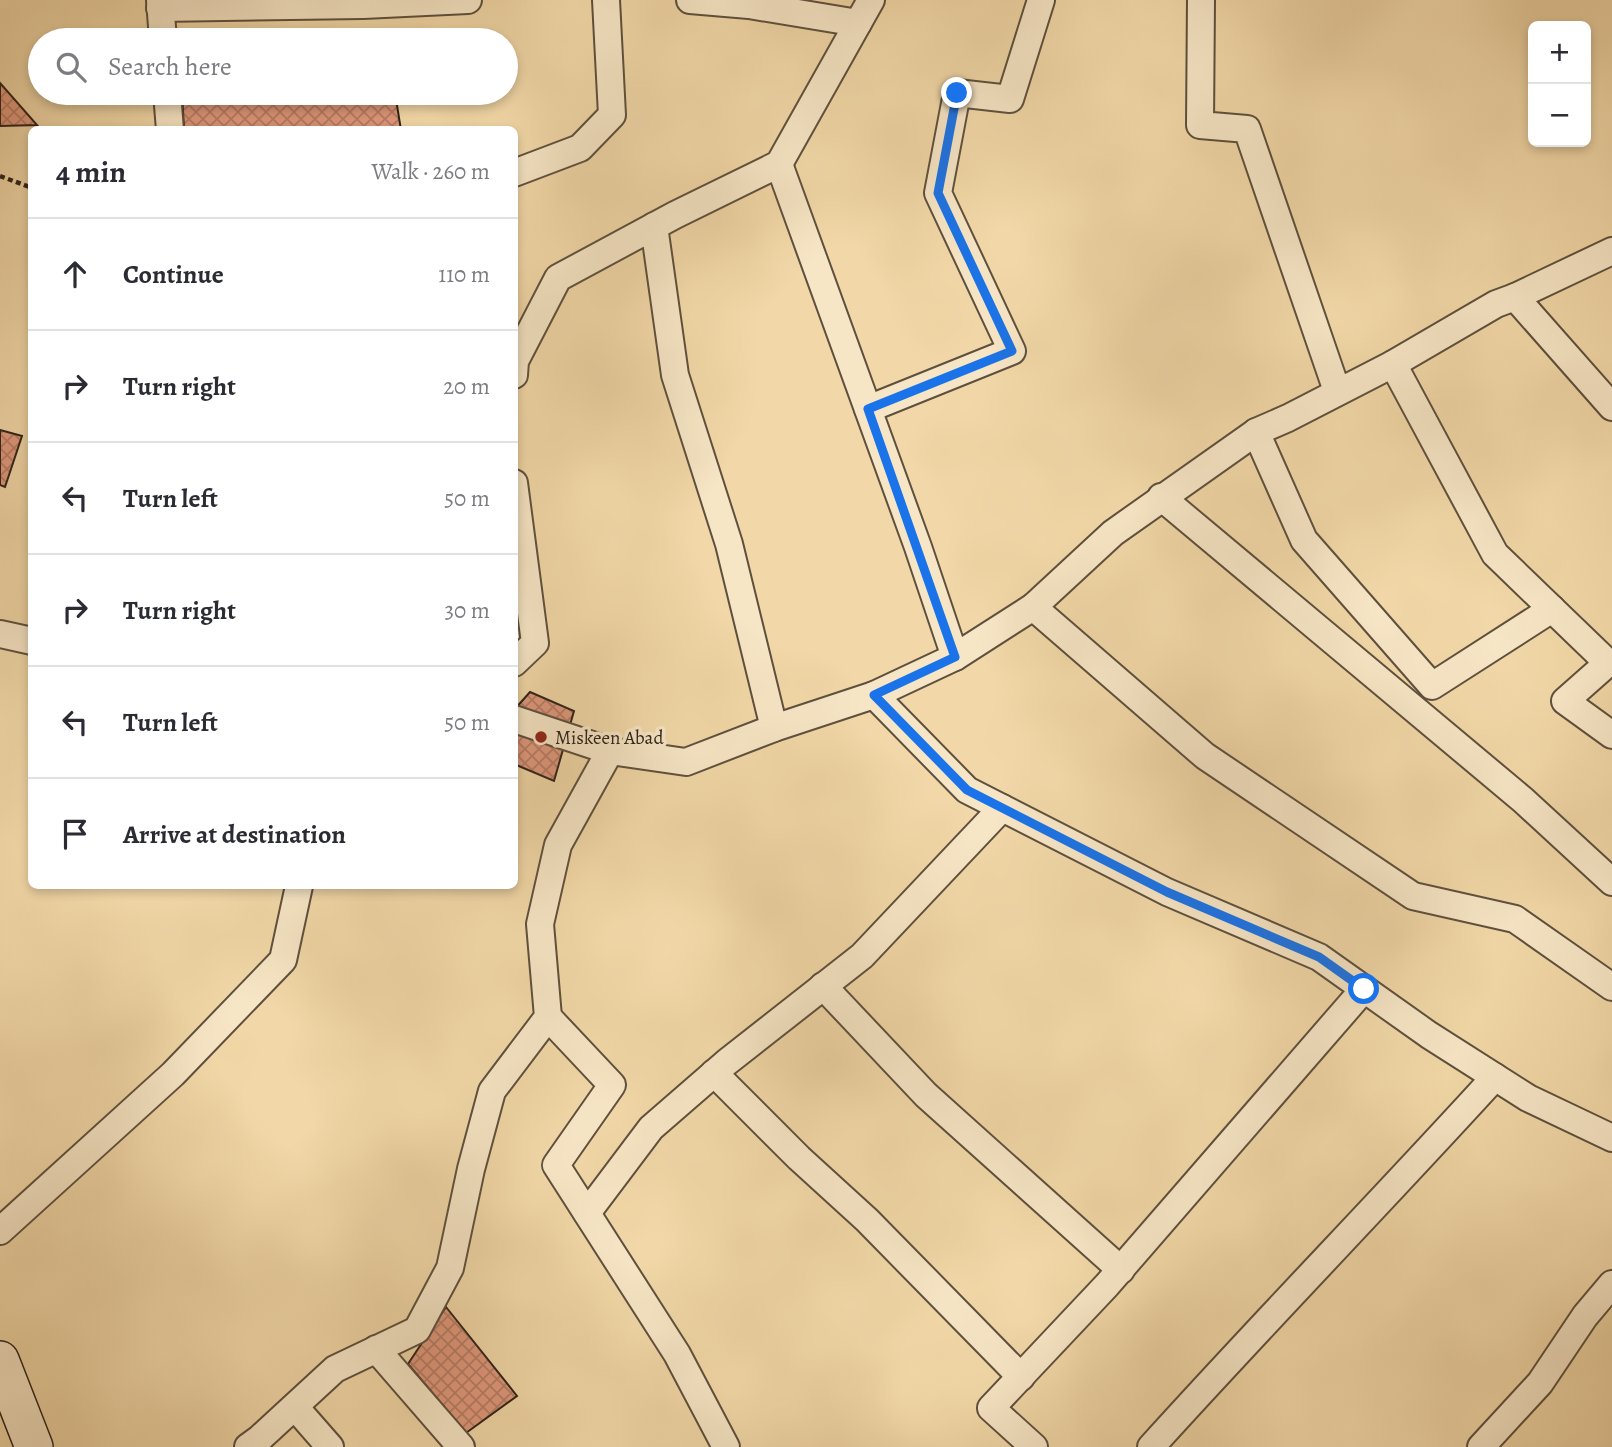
<!DOCTYPE html>
<meta charset="utf-8">
<style>
body{margin:0;font-family:Alegreya,serif;background:#f2f2f3;color:#2b2b33}
.controls{position:absolute;right:21px;top:21px;display:grid;overflow:hidden;border-radius:10px;box-shadow:0 4px 10px #0003}
.controls button{width:63px;height:63px;display:grid;place-items:center;padding:0;border:0;border-bottom:2px solid #e1e1e2;background:#fff;color:#2b2b33;font:35px sans-serif}
.stop{position:absolute;width:21px;height:21px;margin:-16px;border:5px solid #1a73e8;border-radius:50%;background:#fff}
.stop.end{background:#1a73e8;border-color:#fff;box-shadow:0 2px 7px #0008}
.list{margin:0;padding:0;list-style:none}
h2{display:flex;justify-content:space-between;align-items:center;height:91px;margin:0;padding:0 28px;font-size:30px}
h2 small{font-size:23px;font-weight:400;color:#7c7c81}
.list li{display:grid;grid-template-columns:46px 1fr auto;gap:21px;align-items:center;box-sizing:border-box;height:112px;padding:0 28px;border-top:2px solid #e1e1e2}
.list b{display:block;font-size:26px;white-space:nowrap}
.list em{font-size:23px;font-style:normal;color:#7c7c81}
.icon{flex:none;width:38px;height:38px;fill:none;stroke:currentColor;stroke-width:2;stroke-linecap:round;stroke-linejoin:round}
.map{position:relative;flex:none;width:1612px;height:1447px;overflow:hidden}
.search{position:absolute;background:#fff;box-shadow:0 4px 10px #0003;left:28px;top:28px;width:490px;height:77px;display:flex;align-items:center;gap:18px;box-sizing:border-box;padding:0 24px;border-radius:38px;color:#7c7c81;font-size:26px}
.panel{position:absolute;background:#fff;box-shadow:0 4px 10px #0003;left:28px;top:126px;width:490px;height:763px;border-radius:10px}
.map>svg:first-child{display:block}
</style>
<div class="map">
<svg width="1612" height="1447" viewBox="0 0 1612 1447">
<defs>
<pattern id="building-cross-hatch" width="8" height="8" patternUnits="userSpaceOnUse" patternTransform="scale(1.75)"><rect width="8" height="8" fill="#e0987c"/><path d="M0 0l8 8M0 8l8-8" fill="none" stroke="#b67c65"/></pattern>
</defs>
<rect width="100%" height="100%" fill="#f2d8a8"/>
<filter id="stains"><feTurbulence type="fractalNoise" baseFrequency=".00286" numOctaves="4"/><feColorMatrix values="0 0 0 0 .2 0 0 0 0 .09 0 0 0 0 .02 0 0 0 .5 -.17"/></filter>
<radialGradient id="worn" r=".72"><stop offset=".6" stop-color="#630" stop-opacity="0"/><stop offset="1" stop-color="#630" stop-opacity=".3"/></radialGradient>
<g fill="url(#building-cross-hatch)" stroke="#2c221a" stroke-width="2">
<path d="M0,83L37,125L0,126Z"/>
<path d="M182,93H390L392,130H184Z"/>
<path d="M182,93H395L401,130H184Z"/>
<path d="M0,430L22,436L5,487L0,485Z"/>
<path d="M530,692L574,711L554,781L514,764V710Z"/>
<path d="M446,1307L517,1396L466,1433L408,1364Z"/>
</g>
<g fill="none" stroke-linecap="round" stroke-linejoin="round">
<g stroke="#5e503e" stroke-width="30">
<g id="minor">
<path d="M160,0L163,40"/>
<path d="M690,0L749,5L858,23"/>
<path d="M1201,0L1200,125L1247,129L1337,391"/>
<path d="M160,8L363,5L468,0"/>
<path d="M167,93L170,130"/>
<path d="M779,164L918,547L955,657"/>
<path d="M514,173L580,148L612,115L606,0"/>
<path d="M654,226L675,375L729,544L774,728"/>
<path d="M1515,297L1612,407"/>
<path d="M1393,364L1495,554L1608,663L1565,701L1612,735"/>
<path d="M514,375L515,361L558,278L675,215L779,164L871,0"/>
<path d="M868,409L1012,351L938,193L957,93L1010,99L1041,0"/>
<path d="M1256,432L1304,540L1432,686L1552,609"/>
<path d="M514,483L535,643L514,663"/>
<path d="M1161,497L1523,800L1612,882"/>
<path d="M1033,607L1205,756L1413,896L1515,919L1612,987"/>
<path d="M0,634L32,641"/>
<path d="M874,695L967,790L1167,892L1319,957L1429,1035L1528,1098L1612,1138"/>
<path d="M514,719L610,751L686,762L774,728L874,695L955,657L1033,607L1113,533L1256,432L1288,418L1393,364L1496,304L1515,297L1612,251"/>
<path d="M823,986L926,1095L1121,1270"/>
<path d="M548,1017L612,1085L556,1165L677,1354L726,1447"/>
<path d="M714,1073L799,1158L867,1220L1021,1377"/>
<path d="M587,1213L651,1128L727,1062L862,956L1002,808"/>
<path d="M0,1231L173,1074L283,960L299,886"/>
<path d="M376,1349L461,1447"/>
<path d="M295,1407L330,1447"/>
<path d="M248,1447L259,1439L335,1369L417,1330L450,1268L471,1169L492,1091L548,1017L540,924L558,845L610,751"/>
<path d="M1034,1447L991,1408L1107,1285L1364,989"/>
<path d="M1151,1447C1264,1322 1381,1202 1495,1077"/>
<path d="M1481,1447L1540,1383L1585,1316L1612,1284"/>
</g>
</g>
<g stroke="#2c221a" stroke-width="40">
<path id="secondary" d="M0,1360L34,1447"/>
</g>
<path stroke="#2c221a" stroke-width="4.5" stroke-dasharray="5 3.5" stroke-linecap="butt" d="M0,176L32,188"/>
<use href="#minor" stroke="#f7e6c6" stroke-width="26"/>
<use href="#secondary" stroke="#f7e6c6" stroke-width="37"/>
</g>
<g fill="none" stroke-linecap="round" stroke-linejoin="round">
<path stroke="#1a73e8" stroke-width="9" d="M957,93L938,193L1012,351L868,409L955,657L874,695L967,790L1167,892L1319,957L1364,989"/>
</g>
<circle fill="#8f2418" stroke="#f7e6c6" stroke-width="2.5" cx="541" cy="737" r="7"/>
<g text-anchor="middle" stroke-width="7" stroke-linejoin="round" paint-order="stroke">
<g font-size="19" fill="#2c221a" stroke="#f7e6c6" text-anchor="start">
<text x="555" y="744">Miskeen Abad</text>
</g>
</g>
<rect width="100%" height="100%" filter="url(#stains)"/>
<rect width="100%" height="100%" fill="url(#worn)"/>
</svg>
<div class="controls">
<button>+</button>
<button>−</button>
</div>
<div class="stop" style="left:1364px;top:989px"></div>
<div class="stop end" style="left:957px;top:93px"></div>
<div class="search"><svg class="icon" aria-label="search" viewBox="0 0 24 24"><circle cx="10" cy="10" r="6"/><path d="M15 15l6 6"/></svg>Search here</div>
<section class="panel">
<h2>4 min<small>Walk · 260 m</small></h2>
<ul class="list">
<li><svg class="icon" aria-label="ahead" viewBox="0 0 24 24"><path d="M12 20V5M6 11l6-6 6 6"/></svg><div><b>Continue</b></div><em>110 m</em></li>
<li><svg class="icon" aria-label="right" viewBox="0 0 24 24"><path d="M7 20v-9h11M14 6l5 5-5 5"/></svg><div><b>Turn right</b></div><em>20 m</em></li>
<li><svg class="icon" aria-label="left" viewBox="0 0 24 24"><path d="M17 20v-9H6M10 6l-5 5 5 5"/></svg><div><b>Turn left</b></div><em>50 m</em></li>
<li><svg class="icon" aria-label="right" viewBox="0 0 24 24"><path d="M7 20v-9h11M14 6l5 5-5 5"/></svg><div><b>Turn right</b></div><em>30 m</em></li>
<li><svg class="icon" aria-label="left" viewBox="0 0 24 24"><path d="M17 20v-9H6M10 6l-5 5 5 5"/></svg><div><b>Turn left</b></div><em>50 m</em></li>
<li><svg class="icon" aria-label="arrive" viewBox="0 0 24 24"><path d="M6 21V4h12l-3 4 3 4H6"/></svg><div><b>Arrive at destination</b></div></li>
</ul>
</section>
</div>
